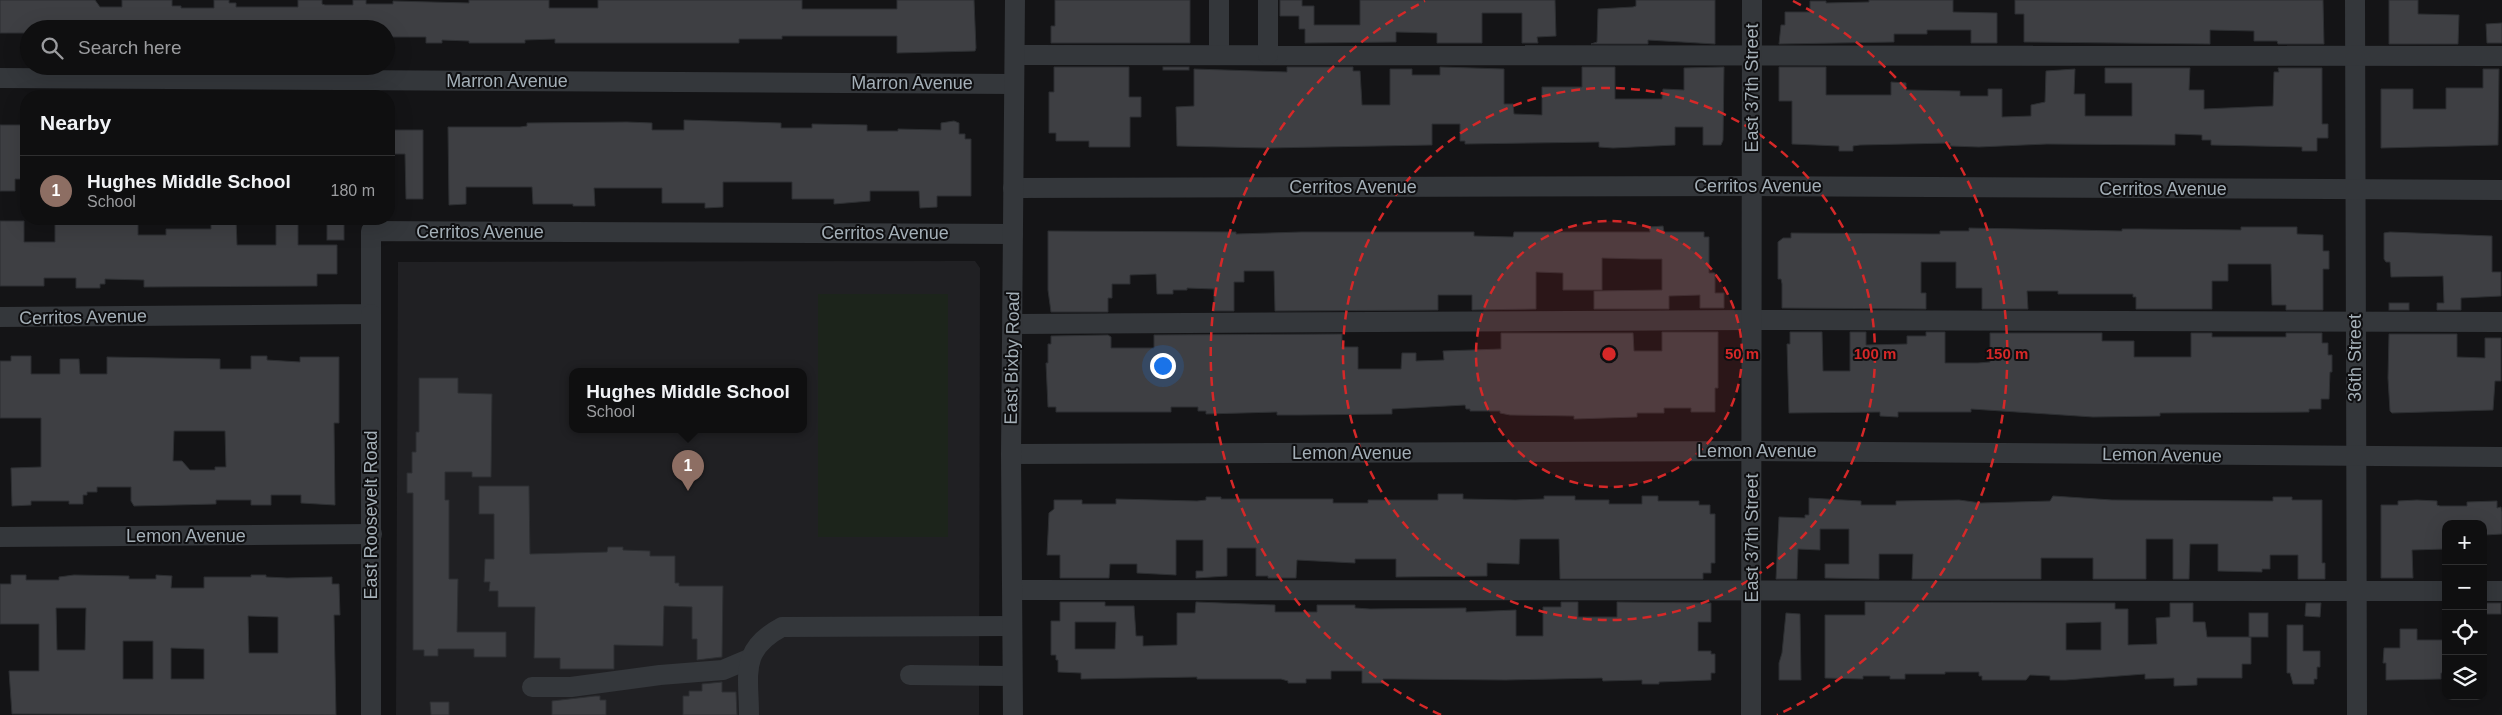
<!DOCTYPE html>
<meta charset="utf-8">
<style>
body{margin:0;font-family:Helvetica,sans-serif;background:#1d1d1e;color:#f1f3f6}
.controls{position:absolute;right:15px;bottom:15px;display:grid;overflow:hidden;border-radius:10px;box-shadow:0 5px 20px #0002}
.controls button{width:45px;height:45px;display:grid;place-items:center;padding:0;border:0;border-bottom:1px solid #2f2f30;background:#0f0f10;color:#f1f3f6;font:25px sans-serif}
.you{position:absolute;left:1162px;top:365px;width:18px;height:18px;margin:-12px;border:4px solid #fff;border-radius:50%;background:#1a73e8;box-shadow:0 0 0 8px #1a73e833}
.badge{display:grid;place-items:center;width:32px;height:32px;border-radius:50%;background:#d93025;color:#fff;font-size:16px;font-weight:700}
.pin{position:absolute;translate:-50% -41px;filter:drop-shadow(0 1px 2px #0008)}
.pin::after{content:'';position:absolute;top:26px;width:18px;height:15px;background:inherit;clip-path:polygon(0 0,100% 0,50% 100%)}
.popup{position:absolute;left:569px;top:368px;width:238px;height:65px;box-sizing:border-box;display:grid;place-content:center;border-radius:10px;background:#0f0f10;filter:drop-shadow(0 1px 4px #0005);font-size:16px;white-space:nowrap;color:#9b9c9f}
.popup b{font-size:19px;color:#f1f3f6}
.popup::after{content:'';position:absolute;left:50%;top:100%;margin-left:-10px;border:10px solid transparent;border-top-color:#0f0f10}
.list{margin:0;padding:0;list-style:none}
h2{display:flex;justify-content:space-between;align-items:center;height:65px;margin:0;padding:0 20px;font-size:21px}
h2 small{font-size:16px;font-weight:400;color:#9b9c9f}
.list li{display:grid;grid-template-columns:32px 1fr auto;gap:15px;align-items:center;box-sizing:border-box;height:70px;padding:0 20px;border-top:1px solid #2f2f30}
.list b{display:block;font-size:19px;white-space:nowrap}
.list p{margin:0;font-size:16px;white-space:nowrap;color:#9b9c9f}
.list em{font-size:16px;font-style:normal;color:#9b9c9f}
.icon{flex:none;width:28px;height:28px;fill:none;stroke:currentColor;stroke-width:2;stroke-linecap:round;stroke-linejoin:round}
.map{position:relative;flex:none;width:2502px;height:715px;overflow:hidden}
.search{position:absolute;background:#0f0f10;box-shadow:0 5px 20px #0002;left:20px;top:20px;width:375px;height:55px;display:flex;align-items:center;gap:12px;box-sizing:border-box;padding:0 18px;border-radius:28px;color:#9b9c9f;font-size:19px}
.panel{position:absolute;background:#0f0f10;box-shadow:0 5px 20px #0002;left:20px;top:90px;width:375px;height:135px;border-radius:20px}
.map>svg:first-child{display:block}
</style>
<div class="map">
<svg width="2502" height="715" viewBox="0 0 2502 715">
<rect width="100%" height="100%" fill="#141416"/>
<path fill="#202023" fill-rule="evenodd" d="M975,261L980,268L979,715H396L398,262ZM573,372H803V430H573Z"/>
<rect fill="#1c241b" x="818" y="294" width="130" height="243"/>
<g fill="#3e3f43" stroke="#2d2f32" fill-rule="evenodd">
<path d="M0,0H95L100,7H122V0H172V6H181V8H214V0H229V3H236V7H298V0H322V4L325,5H353V0H366V4H393V1L469,3V0H549V8H598V0H802V9H897V0H974L976,48L975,51L897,53V36H782V39H739V43H555V39L525,40V43H469V41L442,40V43H426V37H386V29H29V33H0Z"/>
<path d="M1055,0H1190V43H1051V26H1055Z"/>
<path d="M1280,0H1302V6H1314V25H1360V0H1555L1556,36L1537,37L1538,43H1522V13H1482V43H1437V33L1396,32V42L1305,43V29H1299V16H1280Z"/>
<path d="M1636,0H1715V44L1648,40V44H1591L1597,42L1598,9L1633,7L1636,6Z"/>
<path d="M1869,0H1953V12L1997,13V43H1971V30H1927V34H1894V42L1779,44L1781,25H1785V12H1810V1H1826V3L1869,2Z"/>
<path d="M2015,0H2323L2324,44H2278L2277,41H2254V31L2210,30V44L2024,42V14H2015Z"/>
<path d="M2389,0H2418V14L2459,15L2458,44H2389Z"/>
<path d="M2502,23V43H2487L2486,24Z"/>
<path d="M1054,67H1129V97H1141V117H1130V147H1089V141H1056V133H1049V92H1054Z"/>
<rect x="1163" y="67" width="26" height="3"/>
<path d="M1287,67H1353V71H1360L1362,105H1390V69H1412V75H1440V67L1504,69V104H1513L1514,114L1542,115V87H1582V67H1615V99H1662L1663,89L1684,90V68L1724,67L1723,140L1721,145H1703V127H1675V145L1613,148L1599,147V142L1465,144V141H1460V124H1432V145L1267,148L1177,146L1176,107L1194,106V69L1287,72Z"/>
<path d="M1779,67H1826V95H1891V82L1906,83V90L1960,91V96H1988V89H2002V117L2031,116V105L2045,102L2046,71L2075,69L2074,94H2085V116H2132V83H2105V68H2190L2189,90H2204V109L2273,106L2274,72H2279L2278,68H2322V124H2328V138H2317V151H2302V147L2211,145V140H2202V135L2175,134V145L2047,144L1979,147L1950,146V143L1860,145L1853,146V151H1839V146L1792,144V101H1779Z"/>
<path d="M2483,69H2499L2498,145L2381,148V89H2413V109H2446V88H2483Z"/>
<path d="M684,120L781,123V128H812V124L867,125V131H898V129L941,130V123L954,121L959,123V134H965V139H971V196H937V207L920,208L919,191H870V201L834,204V199H792V182H723V207L705,208V203H662V188H594L595,206H573V204H533L532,187H466V204L449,205L448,127H520L527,126V123L627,122L652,123V130H684Z"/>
<path d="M0,125H26V179H15V191H0Z"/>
<path d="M389,130H423V199H406L405,154H389Z"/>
<path d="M55,219H138V235H166V229H211V219H236L237,245H276V219H298V245H337V274H317V286L144,287V280L105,279V284H100V288H76V278H44V286H0V221H24V242H55Z"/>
<rect x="327" y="222" width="17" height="18"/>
<path d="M1663,226L1664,232H1704V237H1709V273H1715V293H1724V308H1700V295L1669,296V309H1594V291L1662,290V259H1641L1602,258V290H1563V273L1536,272V309L1472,310V295H1438V310L1275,311L1274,271H1244V282H1234V311H1214V289L1187,288V290H1173V294H1157L1156,274L1130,275V284H1112V298H1108V312H1051L1048,290V231L1236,232V234L1301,232H1474V236L1513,237L1514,232H1650L1649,227Z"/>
<path d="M2241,227H2297V234L2323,235V251H2329V269H2323V310H2286V305H2272L2271,264H2228V281H2212V309H2136V297H2133V294H2058V291H2027L2028,309H1982V288H1956V262H1921V293H1926V309L1782,308V284L1781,279H1778V242L1783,238H1791V233L1931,234H1940V231H1969V228L2122,231V229H2139L2241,230Z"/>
<path d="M2390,232L2492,236V272H2501V296L2461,298V310H2437V303H2444L2443,276L2391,277L2390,262H2386L2384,259V233Z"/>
<rect x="2389" y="303" width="20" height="7"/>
<path d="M1662,332H1718V388H1715V412H1691V408H1664V413H1637V417L1574,419V416L1510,415L1500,413V411H1470V409H1466L1465,405L1392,409V414L1300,415H1277V412L1206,414V411H1198V407H1171V412H1056V407H1048L1046,363H1048V344H1051V336L1108,335L1111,337V348H1154V335L1342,334V347H1358V369H1401L1402,353H1416V361L1444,360L1443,351L1501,349V333H1633L1634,351H1662Z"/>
<path d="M1790,332H1822L1823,371H1850V332H1866V345L1907,344V336H1926V332H1945V363H1978L1990,362V333H2102V341H2134V357H2191V333H2212V337H2286V333H2322V343H2328V355H2332V372H2330L2329,399H2321V409H2309V412L2160,413V416L2093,417L1971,409V412H1898V417L1880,416V412L1789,413L1787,344H1790Z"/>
<path d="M2389,334H2457V357L2485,358V338H2501V381H2495L2493,410L2392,413L2390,411L2388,378Z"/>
<path d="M11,356H31V374H60V359H79L80,374H107V357L220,359V369H251V356H267V360L300,362V357H339V423H334L335,505L301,503V495H271V505H251V500H216V504L134,506L131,501V487H97V492H87V495H83V504H69V501H31V505L12,506L11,468L41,467V418H0V361H11ZM174,431H225L226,467H215V470H190L182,461H173Z"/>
<path d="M419,378H458V393L492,394L491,477H472V472H445V500H449V579H458L457,632H506V657H474V649H438V656H424V650H413V493H407V473H412V452H416V432H419Z"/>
<path d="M479,486H529L530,554L607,552L608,547H623V550L650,551V556H675V583H679V586H723L722,657L697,660V639H692V607L664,606L663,646L614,645V669H560V658H534L535,607H498V591H489L490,582H484L485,559H494V514H479Z"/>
<path d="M1438,494H1463V499L1515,500L1544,499V496H1575V500H1609V504H1642V496H1658V501H1699V505H1710V514H1715V563H1711V573H1703V579H1560L1559,539H1520L1519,564L1487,563V576L1396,577V559H1355V563L1297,560L1296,578H1268V576H1256V548H1227V576L1196,578V571H1203V540H1176V575L1137,573V564H1110L1109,578H1060V555H1047L1049,513L1054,509V500H1082V504H1116V499L1197,501L1206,500V497H1221V499H1333V503H1368V500H1438Z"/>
<path d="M2053,496L2112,500L2273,501V497H2292V500H2322V563H2325V579H2298V555H2270V569H2262V572L2218,571V544H2190L2189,579H2173V539H2146V579H2093V558H2041V579H1912L1913,554H1879V579L1825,578V564H1849V529H1820V550L1798,549L1797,579H1776L1779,517L1805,518V515H1809V498L1861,501V505H1896V501L1959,500L1981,503L2050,501Z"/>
<path d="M2417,500L2437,501V505L2440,506H2467V502L2497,501V508L2501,507L2502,512V534L2485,535V524H2446V549L2412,550L2413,578H2381V505H2398V501Z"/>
<path d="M11,575H26V580H59V577L74,575L129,576V579H156V575L172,576L171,588H204V577H251V575H266V577L287,578L332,577V584H339L340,615H334L336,715L12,714L9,671H39V624H0V584H11ZM56,608H86L85,650H57ZM248,616L278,617V653H249ZM123,641H153V679H123ZM171,648L204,649V679H171Z"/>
<path d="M1060,602H1105V606H1134L1136,636H1143V646L1177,645V613H1195L1196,602L1275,605V612H1317V605H1355V608L1370,609L1466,608V612L1516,610V636H1543V607H1561V602H1578V617H1617V602L1711,603V622H1698V651H1711V654H1715V673H1711V680L1659,682V684H1642V680L1603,681L1602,678L1506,680L1393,679H1383V683H1362V671H1331V679H1306V683H1288V681L1281,679H1197V677L1081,679V673L1058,672V660H1056V655H1051V621H1060ZM1075,622H1116L1115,649H1075Z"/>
<path d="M1865,602L2115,603V609H2128V645L2157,644L2156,618L2170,617V603H2193V622H2205L2207,637H2251V664H2242V678H2197V685L2174,686V678L2145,679V674L2066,680H2050V676L2030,675L2026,680H1982V676H1979V672H1945V674H1905V679H1890V676H1863V679L1825,678V615H1865ZM2101,622V650H2066V623Z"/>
<path d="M2306,603H2321L2320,617L2305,616Z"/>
<rect x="2486" y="603" width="15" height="11"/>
<path d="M1786,613L1800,614L1801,680H1779V663L1782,653Z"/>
<rect x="2249" y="613" width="19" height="24"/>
<path d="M2287,625H2303V651H2320V667H2317V679H2314V684H2293L2290,673H2287Z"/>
<path d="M2400,629H2417V640H2446V673H2441V679L2386,680V663H2383L2384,648H2400Z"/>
<path d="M722,682V692H736L737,715H683V696H689V691H702V684Z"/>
<path d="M595,696H600V700H606V715H552V701Z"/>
<path d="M430,702H449V715H431Z"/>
</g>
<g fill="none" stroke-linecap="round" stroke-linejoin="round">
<g stroke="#34373b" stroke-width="20">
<path d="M1219,0V55"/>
<path d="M2355,0L2357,715"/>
<path d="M1015,55L2502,56"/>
<path d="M1268,55V0"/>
<path d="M0,78L1014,84"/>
<path d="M1013,188L1752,186L2502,190"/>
<path d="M0,317L371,314V231L1013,234"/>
<path d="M1013,324L1752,320L2502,322"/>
<path d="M1011,454L1752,451L2502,457"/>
<path d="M0,537L372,534"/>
<path d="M1013,590L2446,591"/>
<path d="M2483,591H2502"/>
<path d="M910,675L1012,676"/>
<path d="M532,687H571L660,675L723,670L749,659"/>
<path d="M371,715V314"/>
<path d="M749,715C749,674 739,650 782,627L1012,626"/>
<path d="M1013,715L1011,454L1015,0"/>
<path d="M1751,715L1752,0"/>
</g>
</g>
<circle cx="1609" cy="354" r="133" fill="#d62828" fill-opacity=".12"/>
<g fill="none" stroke="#d62828" stroke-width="2.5" stroke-dasharray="9 6">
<circle cx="1609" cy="354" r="133"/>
<circle cx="1609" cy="354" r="266"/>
<path d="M1441 715A398 398 0 0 1 1425 1M1793 1A398 398 0 0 1 1777 715"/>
</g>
<g text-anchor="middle" stroke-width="4" stroke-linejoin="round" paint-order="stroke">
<g font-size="18" fill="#a4afb7" stroke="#0f0f11">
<text x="507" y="87">Marron Avenue</text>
<text x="912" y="89">Marron Avenue</text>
<text transform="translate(1752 88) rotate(-90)" y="6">East 37th Street</text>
<text x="1758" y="192">Cerritos Avenue</text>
<text x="1353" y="193">Cerritos Avenue</text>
<text x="2163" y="195">Cerritos Avenue</text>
<text x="480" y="238">Cerritos Avenue</text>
<text x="885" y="239">Cerritos Avenue</text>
<text transform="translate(83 317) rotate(-1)" y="6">Cerritos Avenue</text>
<text transform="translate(1012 358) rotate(-89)" y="6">East Bixby Road</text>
<text transform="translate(2355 358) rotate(-90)" y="6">36th Street</text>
<text x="1757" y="457">Lemon Avenue</text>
<text x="1352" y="459">Lemon Avenue</text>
<text transform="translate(2162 455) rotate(1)" y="6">Lemon Avenue</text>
<text transform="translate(371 515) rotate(-90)" y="6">East Roosevelt Road</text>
<text x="186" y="542">Lemon Avenue</text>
<text transform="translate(1752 538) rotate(-90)" y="6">East 37th Street</text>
</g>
</g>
<circle cx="1609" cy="354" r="8" fill="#d62828" stroke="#0f0f11" stroke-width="2.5"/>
<g font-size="15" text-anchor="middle" font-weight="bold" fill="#d62828" stroke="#0f0f11" stroke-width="4" stroke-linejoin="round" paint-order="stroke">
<text x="1742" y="359">50 m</text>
<text x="1875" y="359">100 m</text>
<text x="2007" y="359">150 m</text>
</g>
</svg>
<div class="controls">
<button>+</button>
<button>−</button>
<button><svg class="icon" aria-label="locate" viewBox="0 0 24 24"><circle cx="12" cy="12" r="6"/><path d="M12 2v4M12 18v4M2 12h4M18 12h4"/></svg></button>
<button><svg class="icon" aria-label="layers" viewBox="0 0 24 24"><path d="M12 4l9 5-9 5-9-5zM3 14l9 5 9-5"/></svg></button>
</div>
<div class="you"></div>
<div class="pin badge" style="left:688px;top:491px;background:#8d6e63">1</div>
<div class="popup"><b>Hughes Middle School</b>School</div>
<div class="search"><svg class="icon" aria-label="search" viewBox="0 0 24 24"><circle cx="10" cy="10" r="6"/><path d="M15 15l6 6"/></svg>Search here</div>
<section class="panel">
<h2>Nearby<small></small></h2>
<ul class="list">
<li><span class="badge" style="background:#8d6e63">1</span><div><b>Hughes Middle School</b><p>School</p></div><em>180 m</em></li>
</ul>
</section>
</div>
